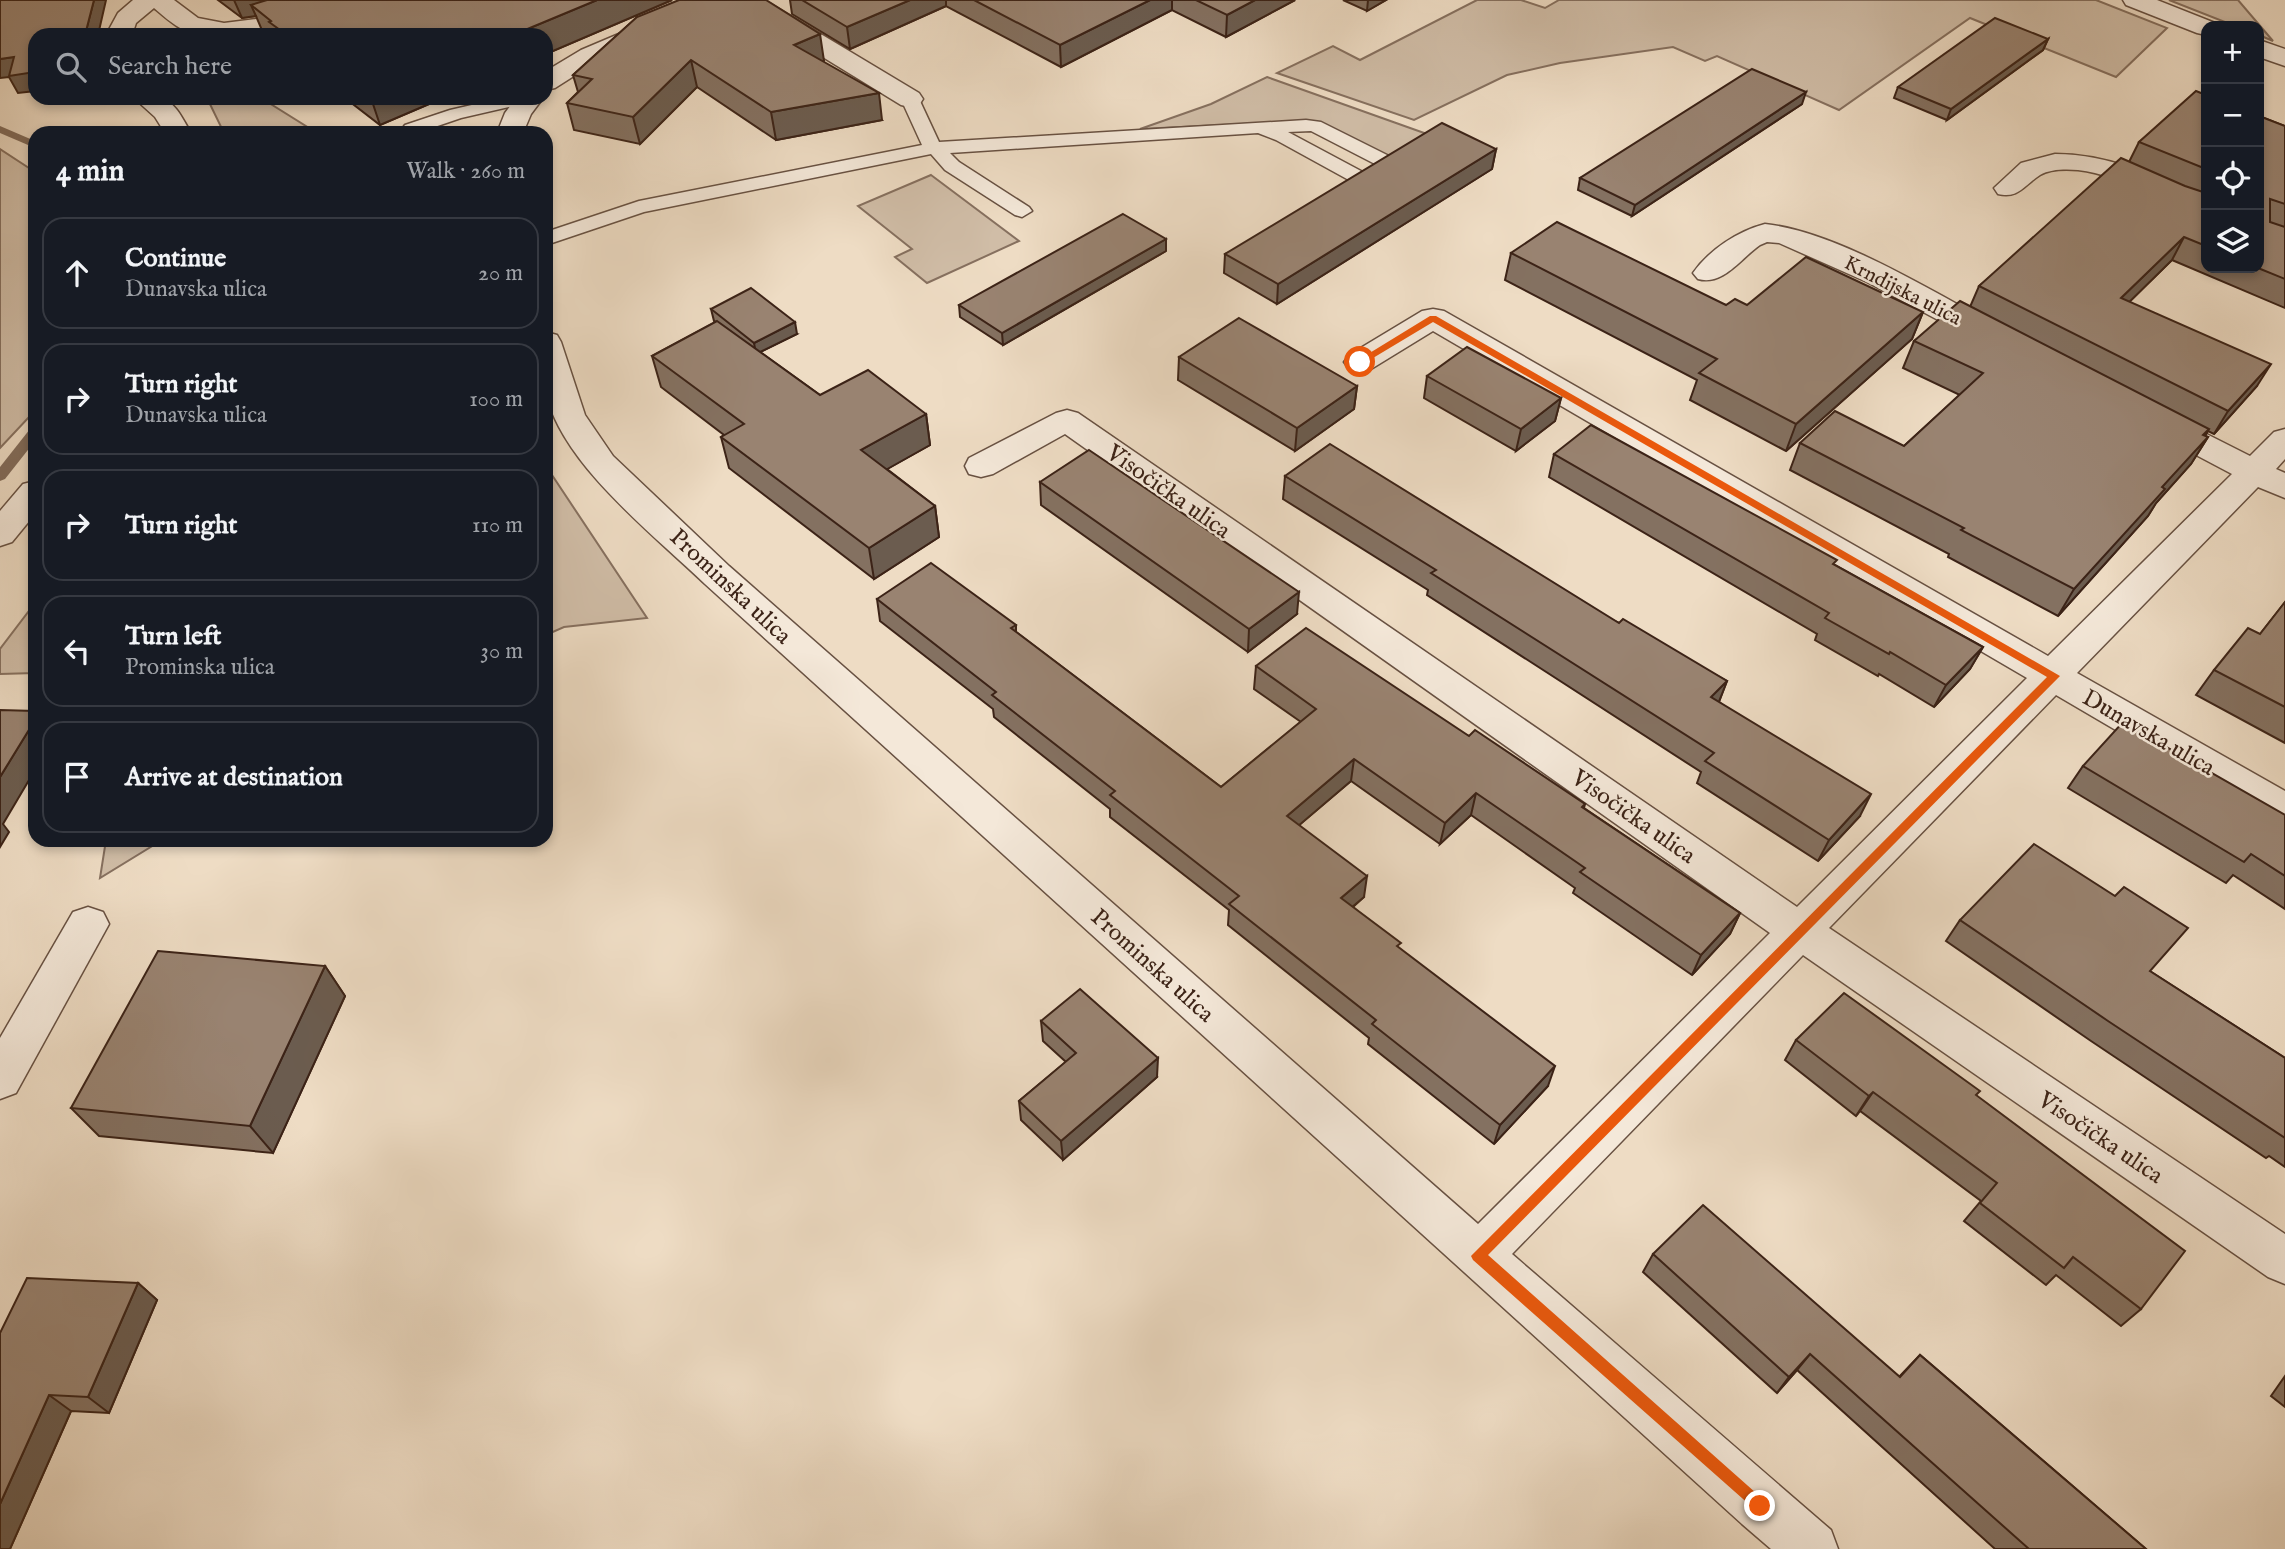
<!DOCTYPE html>
<meta charset="utf-8">
<style>
body{margin:0;font-family:"IM FELL English",serif;background:#20242c;color:#f1f3f6}
.controls{position:absolute;right:21px;top:21px;display:grid;overflow:hidden;border-radius:14px;box-shadow:0 4px 10px #0003}
.controls button{width:63px;height:63px;display:grid;place-items:center;padding:0;border:0;border-bottom:2px solid #363941;background:#171b24;color:#f1f3f6;font:35px sans-serif}
.stop{position:absolute;width:21px;height:21px;margin:-16px;border:5px solid #ea580c;border-radius:50%;background:#fff}
.stop.end{background:#ea580c;border-color:#fff;box-shadow:0 2px 7px #0008}
.list{margin:0;padding:0;list-style:none}
h2{display:flex;justify-content:space-between;align-items:center;height:91px;margin:0;padding:0 28px;font-size:30px}
h2 small{font-size:23px;font-weight:400;color:#9ea1a6}
.list li{display:grid;grid-template-columns:46px 1fr auto;gap:21px;align-items:center;box-sizing:border-box;height:112px;margin:0 14px 14px;padding:0 14px;border:2px solid #363941;border-radius:21px}
.list b{display:block;font-size:26px;white-space:nowrap}
.list p{margin:0;font-size:23px;white-space:nowrap;color:#9ea1a6}
.list em{font-size:23px;font-style:normal;color:#9ea1a6}
.icon{flex:none;width:38px;height:38px;fill:none;stroke:currentColor;stroke-width:2;stroke-linecap:round;stroke-linejoin:round}
.map{position:relative;flex:none;width:2285px;height:1549px;overflow:hidden}
.search{position:absolute;background:#171b24;box-shadow:0 4px 10px #0003;left:28px;top:28px;width:525px;height:77px;display:flex;align-items:center;gap:18px;box-sizing:border-box;padding:0 24px;border-radius:21px;color:#9ea1a6;font-size:26px}
.panel{position:absolute;background:#171b24;box-shadow:0 4px 10px #0003;left:28px;top:126px;width:525px;height:721px;border-radius:21px}
.map>svg:first-child{display:block}
</style>
<div class="map">
<svg width="2285" height="1549" viewBox="0 0 2285 1549">
<rect width="100%" height="100%" fill="#eedcc4"/>
<filter id="stains"><feTurbulence type="fractalNoise" baseFrequency=".00286" numOctaves="4"/><feColorMatrix values="0 0 0 0 .2 0 0 0 0 .09 0 0 0 0 .02 0 0 0 .5 -.17"/></filter>
<radialGradient id="worn" r=".72"><stop offset=".6" stop-color="#630" stop-opacity="0"/><stop offset="1" stop-color="#630" stop-opacity=".3"/></radialGradient>
<g fill="#d0bda7" stroke="#86705f" stroke-width="2">
<path d="M1477,0H1521L1545,8L1559,0H2096L2167,28L2116,77L1970,18L1839,110L1717,56L1705,61L1673,47L1560,63L1507,75L1414,120L1277,73L1333,46L1360,60Z"/>
<path d="M2169,0H2238L2273,41L2259,35V26H2235Z"/>
<path d="M1267,77L1427,134L1388,156L1303,121L1140,129L1211,104Z"/>
<path d="M207,98H261L317,133H224Z"/>
<path d="M0,149L35,172V388L30,416L0,448Z"/>
<path d="M931,175L1019,241L927,283L895,257L912,249L858,206Z"/>
<path d="M546,466L647,618L564,627L546,635Z"/>
<path d="M35,603V673L0,674V649Z"/>
<path d="M106,840H162L100,878Z"/>
</g>
<g fill="none" stroke-linecap="round" stroke-linejoin="round">
<g fill="#826c5b" fill-rule="evenodd">
<path d="M0,126L35,141V148L0,133Z"/>
<path d="M35,428V441L5,479L0,481V467L30,429Z"/>
</g>
<g stroke="#685142" stroke-width="3">
<g id="service">
<path d="M910,94L919,99L939,142L1306,120L1321,122L1389,156L1391,160L1382,166L1375,164L1311,131L1288,132L1361,171L1363,175L1361,179H1347L1276,140L1258,133L950,153L959,162L1029,207L1032,211L1022,217L1015,215L945,170L931,154L644,212L546,245V232L639,201L922,145L901,99Z"/>
<path d="M502,98H534L531,102L461,118L417,133H405L402,129L405,125L450,110Z"/>
</g>
</g>
<g stroke="#685142" stroke-width="3">
<g id="minor">
<path d="M133,0H174L198,18L224,23L256,19L308,0H342C337,8 328,10 319,13C281,29 243,40 201,35C182,33 168,20 154,8L136,23L132,35H106L118,13Z"/>
<path d="M699,0H732L729,5L599,60L555,88L546,90V71L581,50Z"/>
<path d="M735,0H764L919,93L923,99L919,105L910,107L901,105L738,5Z"/>
<path d="M2123,0H2157L2215,23L2217,26H2206V35L2197,33L2126,5Z"/>
<path d="M2259,40L2285,49V66L2259,57Z"/>
<path d="M134,98C173,98 172,100 191,133H165L155,117Z"/>
<path d="M516,98H543L531,114L523,133H497L505,113Z"/>
<path d="M2055,154C2110,154 2157,177 2206,199V217C2162,207 2124,175 2078,170C2066,169 2050,169 2040,175C2024,185 2019,199 1998,194L1994,188L2021,163Z"/>
<path d="M1765,224C1840,232 1937,295 2005,330L2009,337L2005,344L1994,346L1983,344L1867,282L1779,243L1767,242L1760,245C1740,259 1723,286 1698,279L1693,273C1709,250 1738,231 1765,224Z"/>
<path d="M1433,309L1444,311L2048,656L2232,474L2145,428L2140,421L2145,414L2156,411L2167,414L2250,456L2274,432L2285,429V459L2276,469L2285,473V498L2258,487L2077,673L2285,791V825L2271,821L2056,695L1829,928L2285,1234V1284L2268,1277L1803,955L1512,1254L1831,1530L1838,1549H1771L1742,1524L705,584C654,535 565,466 547,397C542,378 546,353 546,332L557,335L561,342L585,415L613,456L729,566L1478,1224L1770,933L1065,434L993,474L981,477L969,474L965,466L969,458L1056,413L1067,410L1078,413L1797,907L2027,678L1433,331L1371,369L1360,372L1349,369L1344,362L1349,355L1422,311Z"/>
<path d="M35,481V514L12,542L0,546V511L23,484Z"/>
<path d="M88,907L103,912L109,924L16,1093L0,1099V1038L73,912Z"/>
</g>
</g>
<use href="#service" fill="#f4e8d9" fill-rule="evenodd"/>
<use href="#minor" fill="#f4e8d9" fill-rule="evenodd"/>
</g>
<g fill="#847161" stroke="#3c2317" stroke-width="2">
<path d="M218,0H672L546,54V35H264L256,16L242,18Z"/>
<path d="M790,0H1295L1226,37L1172,10L1061,67L946,6L850,49L792,14Z"/>
<path d="M1343,0H1386L1367,11Z"/>
<path d="M637,17L824,61H822L882,120L776,140L697,87L640,144L574,130L567,103L578,92L573,75Z"/>
<path d="M2048,39L2043,50L1947,120L1894,98L1898,87Z"/>
<path d="M2206,95V268H2259V116L2285,126V308L2172,260L2129,302L2257,386L2214,434L2208,431L2205,436L2208,437L2191,464L2156,503L2148,516L2058,616L1948,557L1949,554L1790,470L1800,443L1904,446L1960,395L1903,368L1914,341L1970,307L1979,286L2129,162L2139,142Z"/>
<path d="M345,98H443L380,125Z"/>
<path d="M1802,104L1632,216L1578,190L1580,178Z"/>
<path d="M1496,149L1492,169L1277,304L1224,273L1225,254Z"/>
<path d="M1166,251L1003,345L960,317L959,305Z"/>
<path d="M1511,253L1726,305H1747L1923,312L1912,339L1786,451L1690,400L1697,380L1505,280Z"/>
<path d="M711,309L797,334L760,352L820,395L926,414L930,445L887,469L935,506L939,537L874,579L729,468L721,437L724,435L661,387L652,356L716,322L714,321Z"/>
<path d="M1179,357L1357,386L1354,409L1295,451L1178,380Z"/>
<path d="M1427,376L1561,398L1555,421L1516,451L1424,398Z"/>
<path d="M1554,454L1835,565L1983,647L1970,669L1934,707L1879,674L1878,676L1815,640L1817,634L1549,477Z"/>
<path d="M1285,476L1619,623L1727,681L1719,702L1860,816L1818,861L1697,783L1701,772L1427,595L1428,590L1283,499Z"/>
<path d="M1040,482L1297,614L1248,652L1041,505Z"/>
<path d="M877,599L1016,625V632L1221,787L1301,722L1254,689L1256,666L1469,736L1585,804L1584,808L1740,913L1730,934L1692,975L1573,893L1575,888L1471,815L1440,844L1351,781L1299,825L1364,897L1353,907L1399,948L1548,1086L1494,1144L1368,1044L1369,1038L1228,925L1229,910L1110,817V809L994,717L993,709L880,621Z"/>
<path d="M2285,602V743L2196,695L2214,670L2260,634Z"/>
<path d="M2083,766L2285,815V909L2233,875L2226,883L2068,788Z"/>
<path d="M1960,920L2151,972L2285,1058V1167L2269,1156L2266,1158L2091,1041L1946,941Z"/>
<path d="M325,966L345,996L273,1153L99,1136L71,1108Z"/>
<path d="M1041,1021L1157,1077L1063,1160L1021,1120L1019,1101L1066,1062L1043,1041Z"/>
<path d="M1796,1040L1976,1095L2141,1309L2121,1326L2056,1275L2046,1285L1964,1221L1981,1201L1860,1111L1856,1116L1785,1060Z"/>
<path d="M1653,1254L1899,1377L1920,1355L2146,1549H1995L1797,1370L1777,1393L1643,1272Z"/>
<path d="M138,1283L157,1300L109,1413L71,1411L10,1549L0,1333Z"/>
<path d="M2285,1376V1407L2271,1396Z"/>
</g>
<g fill="#6b5c4f" stroke="#3c2317" stroke-width="2">
<path d="M94,0H106L98,35H85Z"/>
<path d="M234,0H300L251,5L256,16L242,18Z"/>
<path d="M597,0H672L546,54V35H513Z"/>
<path d="M910,0H946V6L850,49L847,27Z"/>
<path d="M1150,0H1172V10L1061,67L1060,45Z"/>
<path d="M1255,0H1295L1226,37L1227,15Z"/>
<path d="M1368,0H1386L1367,11Z"/>
<path d="M820,34L824,61L798,72L794,45Z"/>
<path d="M2048,39L2043,50L1947,120L1951,109Z"/>
<path d="M14,57L35,72V91L18,93L9,77L0,78V59Z"/>
<path d="M691,60L697,87L640,144L633,117Z"/>
<path d="M1806,92L1802,104L1632,216L1635,205Z"/>
<path d="M879,93L882,120L776,140L771,112Z"/>
<path d="M371,98H443L380,125Z"/>
<path d="M1496,149L1492,169L1277,304L1278,284Z"/>
<path d="M2184,237L2172,260L2110,321L2121,298Z"/>
<path d="M1166,239V251L1003,345L1002,333Z"/>
<path d="M1923,312L1912,339L1786,451L1796,424Z"/>
<path d="M795,322L797,334L756,354L754,343Z"/>
<path d="M2271,364L2257,386L2214,434L2228,411Z"/>
<path d="M1357,386L1354,409L1295,451L1297,428Z"/>
<path d="M1561,398L1555,421L1516,451L1521,429Z"/>
<path d="M926,414L930,445L866,481L861,450Z"/>
<path d="M2209,429L2197,449L2208,437L2191,464L2156,503L2148,516L2058,616L2074,589L2162,487Z"/>
<path d="M935,506L939,537L874,579L869,548Z"/>
<path d="M1299,592L1297,614L1248,652L1249,629Z"/>
<path d="M1983,647L1970,669L1934,707L1946,685Z"/>
<path d="M1727,681L1718,704L1711,697Z"/>
<path d="M35,720V770L3,824L9,832L0,847V777Z"/>
<path d="M1354,759L1351,781L1284,838L1287,816Z"/>
<path d="M1476,793L1471,815L1440,844L1445,823Z"/>
<path d="M1871,794L1860,816L1818,861L1829,840Z"/>
<path d="M1367,876L1364,897L1338,919L1341,898Z"/>
<path d="M1740,913L1730,934L1692,975L1701,955Z"/>
<path d="M325,966L345,996L273,1153L250,1126Z"/>
<path d="M1158,1058L1157,1077L1063,1160L1061,1141Z"/>
<path d="M1555,1066L1548,1086L1494,1144L1500,1125Z"/>
<path d="M1873,1092L1860,1111L1856,1116L1869,1096Z"/>
<path d="M138,1283L157,1300L109,1413L88,1397Z"/>
<path d="M1810,1354L1797,1370L1777,1393L1789,1377Z"/>
<path d="M49,1395L71,1411L10,1549H0V1504Z"/>
</g>
<g fill="#998371" stroke="#3c2317" stroke-width="2">
<path d="M0,0H94L85,35H35V72L9,76L14,57L0,59Z"/>
<path d="M267,0H597L513,35H287L269,22L271,21L251,5Z"/>
<path d="M679,0H766L820,34L794,45L879,93L771,112L691,60L633,117L567,103L592,79L573,75L637,17Z"/>
<path d="M802,0H910L847,27Z"/>
<path d="M974,0H1150L1060,45Z"/>
<path d="M1196,0H1255L1227,15Z"/>
<path d="M1995,18L2048,39L1951,109L1898,87Z"/>
<path d="M1752,69L1806,92L1635,205L1580,178Z"/>
<path d="M2196,91L2206,95V169L2139,142Z"/>
<path d="M2259,116L2285,126V204L2270,199V222L2285,227V279L2258,268H2259Z"/>
<path d="M1442,123L1496,149L1278,284L1225,254Z"/>
<path d="M2121,158L2185,186L2206,193V246L2184,237L2121,298L2271,364L2228,411L1979,286Z"/>
<path d="M1123,214L1166,239L1002,333L959,305Z"/>
<path d="M1557,222L1726,305L1735,299L1747,305L1806,257L1923,312L1796,424L1699,373L1717,359L1511,253Z"/>
<path d="M751,288L795,322L754,343L711,309Z"/>
<path d="M1960,301L2209,429L2203,435L2208,437L2162,487L2165,489L2074,589L1961,530L1964,528L1800,443L1835,411L1904,446L1983,373L1914,341Z"/>
<path d="M1239,318L1357,386L1297,428L1179,357Z"/>
<path d="M717,321L820,395L868,370L926,414L861,450L935,506L869,548L721,437L744,424L652,356Z"/>
<path d="M1467,347L1561,398L1521,429L1427,376Z"/>
<path d="M1591,425L1837,560L1833,564L1983,647L1946,685L1890,652L1889,654L1825,618L1829,613L1554,454Z"/>
<path d="M1330,444L1619,623L1623,619L1727,681L1711,697L1871,794L1829,840L1705,761L1714,753L1431,573L1436,570L1285,476Z"/>
<path d="M1089,450L1299,592L1249,629L1040,482Z"/>
<path d="M931,563L1016,625L1011,628L1221,787L1316,709L1256,666L1306,628L1469,736L1475,730L1585,804L1582,807L1740,913L1701,955L1580,872L1585,868L1476,793L1445,823L1354,759L1287,816L1367,876L1341,898L1401,943L1397,946L1555,1066L1500,1125L1372,1024L1376,1020L1229,904L1239,896L1110,795L1115,791L992,695L996,692L877,599Z"/>
<path d="M2285,602V707L2214,670L2248,628L2260,634Z"/>
<path d="M0,710L35,711V720L0,777Z"/>
<path d="M2123,722L2285,815V876L2251,854L2244,862L2083,766Z"/>
<path d="M2034,844L2115,896L2124,887L2188,928L2150,971L2285,1058V1138L2108,1021L1960,920Z"/>
<path d="M158,951L325,966L250,1126L71,1108Z"/>
<path d="M1080,989L1158,1058L1061,1141L1019,1101L1076,1053L1041,1021Z"/>
<path d="M1844,993L1980,1091L1976,1095L2185,1251L2141,1309L2073,1257L2064,1268L1980,1203L1997,1183L1873,1092L1869,1096L1796,1040Z"/>
<path d="M1703,1205L1900,1377L1920,1355L2146,1549H2029L1810,1354L1789,1377L1653,1254Z"/>
<path d="M27,1278L138,1283L88,1397L49,1395L0,1504V1333Z"/>
</g>
<path fill="#ea580c" d="M1430,316H1436L2060,676L1488,1255L1765,1501L1767,1506L1765,1512L1760,1514L1473,1260L1471,1256L2047,677L1433,322L1363,364L1355,362Z"/>
<g text-anchor="middle" stroke-width="5" stroke-linejoin="round" paint-order="stroke">
<g font-size="21" fill="#3c2317" stroke="#f4e8d9">
<text transform="translate(1903 290) rotate(27)" y="7">Krndijska ulica</text>
</g>
<g font-size="24" fill="#3c2317" stroke="#f4e8d9">
<text transform="translate(1169 491) rotate(35)" y="8">Visočička ulica</text>
<text transform="translate(731 586) rotate(43)" y="8">Prominska ulica</text>
<text transform="translate(2149 732) rotate(30)" y="8">Dunavska ulica</text>
<text transform="translate(1634 816) rotate(35)" y="8">Visočička ulica</text>
<text transform="translate(1153 965) rotate(42)" y="8">Prominska ulica</text>
<text transform="translate(2101 1137) rotate(34)" y="8">Visočička ulica</text>
</g>
</g>
<rect width="100%" height="100%" filter="url(#stains)"/>
<rect width="100%" height="100%" fill="url(#worn)"/>
</svg>
<div class="controls">
<button>+</button>
<button>−</button>
<button><svg class="icon" aria-label="locate" viewBox="0 0 24 24"><circle cx="12" cy="12" r="6"/><path d="M12 2v4M12 18v4M2 12h4M18 12h4"/></svg></button>
<button><svg class="icon" aria-label="layers" viewBox="0 0 24 24"><path d="M12 4l9 5-9 5-9-5zM3 14l9 5 9-5"/></svg></button>
</div>
<div class="stop" style="left:1360px;top:362px"></div>
<div class="stop end" style="left:1760px;top:1506px"></div>
<div class="search"><svg class="icon" aria-label="search" viewBox="0 0 24 24"><circle cx="10" cy="10" r="6"/><path d="M15 15l6 6"/></svg>Search here</div>
<section class="panel">
<h2>4 min<small>Walk · 260 m</small></h2>
<ul class="list">
<li><svg class="icon" aria-label="ahead" viewBox="0 0 24 24"><path d="M12 20V5M6 11l6-6 6 6"/></svg><div><b>Continue</b><p>Dunavska ulica</p></div><em>20 m</em></li>
<li><svg class="icon" aria-label="right" viewBox="0 0 24 24"><path d="M7 20v-9h11M14 6l5 5-5 5"/></svg><div><b>Turn right</b><p>Dunavska ulica</p></div><em>100 m</em></li>
<li><svg class="icon" aria-label="right" viewBox="0 0 24 24"><path d="M7 20v-9h11M14 6l5 5-5 5"/></svg><div><b>Turn right</b></div><em>110 m</em></li>
<li><svg class="icon" aria-label="left" viewBox="0 0 24 24"><path d="M17 20v-9H6M10 6l-5 5 5 5"/></svg><div><b>Turn left</b><p>Prominska ulica</p></div><em>30 m</em></li>
<li><svg class="icon" aria-label="arrive" viewBox="0 0 24 24"><path d="M6 21V4h12l-3 4 3 4H6"/></svg><div><b>Arrive at destination</b></div></li>
</ul>
</section>
</div>
